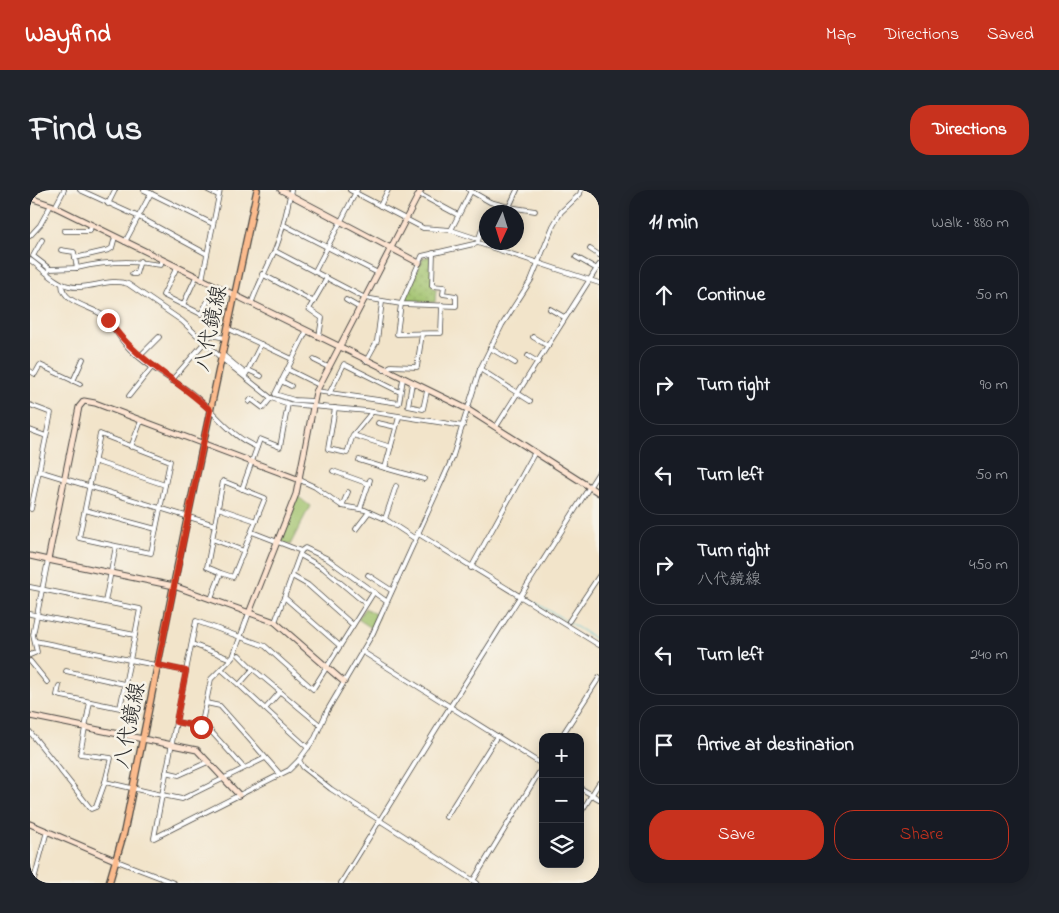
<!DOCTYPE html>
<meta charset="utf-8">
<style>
body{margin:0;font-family:"Indie Flower","Klee One",sans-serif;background:#20242c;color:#f1f3f6}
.controls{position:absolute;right:15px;bottom:15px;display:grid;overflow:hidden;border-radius:10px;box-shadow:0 2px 12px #0003}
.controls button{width:45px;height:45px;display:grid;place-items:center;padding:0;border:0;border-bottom:1px solid #363941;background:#171b24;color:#f1f3f6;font:25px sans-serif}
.compass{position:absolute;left:449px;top:15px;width:45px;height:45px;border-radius:50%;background:#171b24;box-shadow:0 2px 12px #0003;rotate:184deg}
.stop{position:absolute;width:15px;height:15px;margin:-11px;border:4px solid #c8321e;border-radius:50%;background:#fff}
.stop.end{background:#c8321e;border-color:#fff;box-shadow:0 1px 5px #0008}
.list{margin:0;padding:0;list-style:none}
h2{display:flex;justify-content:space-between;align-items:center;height:65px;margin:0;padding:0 20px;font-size:21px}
h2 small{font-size:16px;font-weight:400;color:#9ea1a6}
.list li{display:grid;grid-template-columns:32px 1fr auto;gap:15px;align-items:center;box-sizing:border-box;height:80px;margin:0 10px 10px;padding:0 10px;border:1px solid #363941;border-radius:20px}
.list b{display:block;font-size:19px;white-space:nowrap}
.list p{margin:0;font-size:16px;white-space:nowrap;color:#9ea1a6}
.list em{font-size:16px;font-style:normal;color:#9ea1a6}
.actions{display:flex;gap:10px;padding:15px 20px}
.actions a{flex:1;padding:11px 0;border:1px solid #c8321e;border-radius:20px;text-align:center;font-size:18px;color:#c8321e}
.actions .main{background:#c8321e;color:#fff}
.icon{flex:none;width:28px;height:28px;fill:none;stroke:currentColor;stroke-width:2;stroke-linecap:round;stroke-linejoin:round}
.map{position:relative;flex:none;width:569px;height:693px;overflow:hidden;border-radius:20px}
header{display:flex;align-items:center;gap:30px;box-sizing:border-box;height:70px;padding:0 25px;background:#c8321e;color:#fff}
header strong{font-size:24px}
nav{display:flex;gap:28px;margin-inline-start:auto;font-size:18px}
.intro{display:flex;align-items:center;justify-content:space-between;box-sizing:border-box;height:120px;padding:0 30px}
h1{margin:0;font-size:35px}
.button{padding:12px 22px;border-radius:20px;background:#c8321e;color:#fff;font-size:18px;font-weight:700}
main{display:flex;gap:30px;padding:0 30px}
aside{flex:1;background:#171b24;border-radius:20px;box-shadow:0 2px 12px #0003}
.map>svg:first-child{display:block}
</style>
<header>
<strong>Wayfind</strong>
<nav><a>Map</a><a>Directions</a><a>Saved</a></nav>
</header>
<div class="intro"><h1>Find us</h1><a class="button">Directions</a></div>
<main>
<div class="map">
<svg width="569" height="693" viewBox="0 0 569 693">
<defs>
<pattern id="park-dots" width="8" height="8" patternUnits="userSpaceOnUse" patternTransform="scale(1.25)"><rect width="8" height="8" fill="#9fc16a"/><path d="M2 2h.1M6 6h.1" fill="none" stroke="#829d57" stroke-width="1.8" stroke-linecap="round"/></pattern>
</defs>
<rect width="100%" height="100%" fill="#f7f3e8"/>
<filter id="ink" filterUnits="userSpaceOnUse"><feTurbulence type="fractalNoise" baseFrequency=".02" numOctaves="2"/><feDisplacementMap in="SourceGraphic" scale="10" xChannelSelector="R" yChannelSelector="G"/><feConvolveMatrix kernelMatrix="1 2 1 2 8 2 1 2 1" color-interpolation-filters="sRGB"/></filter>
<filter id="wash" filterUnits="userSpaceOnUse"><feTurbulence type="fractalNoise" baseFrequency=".0096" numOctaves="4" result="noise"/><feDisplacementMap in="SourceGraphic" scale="20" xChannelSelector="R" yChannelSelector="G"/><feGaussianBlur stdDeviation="1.12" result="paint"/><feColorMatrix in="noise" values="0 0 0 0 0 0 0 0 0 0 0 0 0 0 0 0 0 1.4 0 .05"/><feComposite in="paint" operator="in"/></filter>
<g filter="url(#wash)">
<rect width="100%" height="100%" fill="#f2e4ca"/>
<g fill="#9fc16a" stroke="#65764a">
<path d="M266,305L280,316L260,355L251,352Z"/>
<path d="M335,418L348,426L343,439L328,429Z"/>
</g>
<path fill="url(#park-dots)" stroke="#65764a" d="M402,65V97L406,99L405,112H374L393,68Z"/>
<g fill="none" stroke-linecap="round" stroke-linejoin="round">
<g stroke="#54c0ce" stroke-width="1">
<path d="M494,406L537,431"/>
<path d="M540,433L569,451"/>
</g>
</g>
</g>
<g filter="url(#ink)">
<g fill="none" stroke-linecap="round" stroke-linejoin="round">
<g stroke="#494743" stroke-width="5.5">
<g id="street">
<path d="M50,0L109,27L177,64"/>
<path d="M114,0L183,34"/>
<path d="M178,0L188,5"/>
<path d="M320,0L393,38L421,40L448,49"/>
<path d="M439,0L460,12L479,17L487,0"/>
<path d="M389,4L428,25"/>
<path d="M78,14L85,0"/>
<path d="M350,16L358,0"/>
<path d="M25,17L34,0"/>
<path d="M479,17L505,21"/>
<path d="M254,35L348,83"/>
<path d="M421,40L441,1"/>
<path d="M34,41H60L61,35"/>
<path d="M0,46L10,35L21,15"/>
<path d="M12,50L3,66L20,79"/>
<path d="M448,51L457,24"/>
<path d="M95,52L121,3"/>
<path d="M560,59L569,65"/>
<path d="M31,60L44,62L45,68L79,60L82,58L85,47"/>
<path d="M245,61L335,108L371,114L426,116V106L413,104L414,97L402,96L403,63"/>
<path d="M546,67L567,79"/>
<path d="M45,68L47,78C76,71 102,70 131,75V70"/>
<path d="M0,70C12,78 25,93 39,96C58,101 79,87 98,94L152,131L191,168L241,208"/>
<path d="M147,77L133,105L171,124L185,97"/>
<path d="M18,81L20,79L47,78"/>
<path d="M285,81L327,0"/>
<path d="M102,84H106L110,71"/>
<path d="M232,84L284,112"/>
<path d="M172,90L190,0"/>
<path d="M32,94C32,114 63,116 75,127C83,135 88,146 95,154C112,174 139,187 160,202C183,219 200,247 227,257"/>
<path d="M316,110L330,118"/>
<path d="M221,114C228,95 237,78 245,60C253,41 257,20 261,0"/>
<path d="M153,115L166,87"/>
<path d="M412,115L411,143L367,144L371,114L392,66L448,53L569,93"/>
<path d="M520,119L534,127"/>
<path d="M197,138L262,169"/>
<path d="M276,142L245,204L264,210L284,211"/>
<path d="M289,147L292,128L279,119L297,88"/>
<path d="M503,147L518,156"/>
<path d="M460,158L485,173"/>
<path d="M192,164L216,184L231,154"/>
<path d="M110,166L129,147"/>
<path d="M498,166L508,172"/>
<path d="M284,170L298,177"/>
<path d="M336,171L347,151L352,112"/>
<path d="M257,179L289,195"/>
<path d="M450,179L500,211"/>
<path d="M218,180L231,186"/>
<path d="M354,180L361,176L387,177L392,144"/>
<path d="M0,181L5,184L10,175L50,194"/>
<path d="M43,191L53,169"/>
<path d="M141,191L181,145L195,148"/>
<path d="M251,191L261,196"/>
<path d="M382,193L378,216L393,219L397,201"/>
<path d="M286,201L369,213L373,189"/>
<path d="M299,204L314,174L370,202"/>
<path d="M99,206L123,176"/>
<path d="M219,212L221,209L233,218L241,208L259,214L337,221L433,236"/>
<path d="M0,215L21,223L9,281"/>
<path d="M305,218L298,259L317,263L323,245"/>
<path d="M342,222L323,245L361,257"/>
<path d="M369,227L355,278L394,289"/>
<path d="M348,233L366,237"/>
<path d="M466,237L569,75"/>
<path d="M0,240L16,246"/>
<path d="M101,257L111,231"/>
<path d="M329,270L355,278"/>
<path d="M64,271L135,295"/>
<path d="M303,281L339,294"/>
<path d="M270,290L285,297L312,316L335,320L355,329L384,348"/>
<path d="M212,299L230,249L250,257L258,214"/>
<path d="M312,316L318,302"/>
<path d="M188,318L226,331"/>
<path d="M1,319L9,281L185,335"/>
<path d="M330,319L340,290"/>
<path d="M55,320L126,339"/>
<path d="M355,329L366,296"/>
<path d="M326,339L339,322"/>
<path d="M222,342L271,361L245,432"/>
<path d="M387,343L569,455"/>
<path d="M182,349L214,361"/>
<path d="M271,361L275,358L296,368L356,411"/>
<path d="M270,365L293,378L336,414"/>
<path d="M441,378L505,262"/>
<path d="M338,385L361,400"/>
<path d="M262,386L278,395L323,435"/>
<path d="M0,397L110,419L105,445L0,424"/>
<path d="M254,407L310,456"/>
<path d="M181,409L191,383L177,377L193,291L235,308L203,387L191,383"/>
<path d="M75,412L86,356L49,348L70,244L140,271L121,363L86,356"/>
<path d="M539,431L569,386"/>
<path d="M5,451L100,470L105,445"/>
<path d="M162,454L201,469"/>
<path d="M333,462L513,575"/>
<path d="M0,465L7,462L3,445L18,370"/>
<path d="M209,465L223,479"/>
<path d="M0,471L17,492"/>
<path d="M191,479L209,495"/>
<path d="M36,481L94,494"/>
<path d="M156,481L166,431L235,456L283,499L344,402"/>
<path d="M29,496L27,505L90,518L100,470L156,481L146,532"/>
<path d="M60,512L50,564L81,568L75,592L132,605L146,532L171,537L176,513L190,516L250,584"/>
<path d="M176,513L181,489L203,467L219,423"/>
<path d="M235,519L250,502"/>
<path d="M171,537L178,538L214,578"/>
<path d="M0,542L61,619L66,617L75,592"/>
<path d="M531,547L569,488"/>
<path d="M278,558L209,495L223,479L290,535"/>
<path d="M235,568L152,609L132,605L124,648L259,580L269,570L285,548L297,521L343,443L422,269L450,179L472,135L501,90L523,36L531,22L550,4L551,0"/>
<path d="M269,570L273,577L301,599L447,693"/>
<path d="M136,582L149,585L178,572"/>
<path d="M550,598L569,609"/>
<path d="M550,624L569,593"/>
<path d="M416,627L467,546"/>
<path d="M87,671L144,693"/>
<path d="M443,691L513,576"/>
<path d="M3,693L17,641"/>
<path d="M311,693L413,528L569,282"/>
</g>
</g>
<g stroke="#494743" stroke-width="7">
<g id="secondary">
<path d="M251,0L389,73"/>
<path d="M0,8L21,15L437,219L569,303"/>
<path d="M270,290L65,213L54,211L49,217L18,370L144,396L245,432L314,492"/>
<path d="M0,366L18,370"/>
<path d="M219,423L266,304L286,202L391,0"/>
<path d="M0,526L167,560L209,605"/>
<path d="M0,634L87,671"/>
</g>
</g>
<g stroke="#494743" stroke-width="8">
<path id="primary" d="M79,693L94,642L154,344L227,0"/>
</g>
<use href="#street" stroke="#fff" stroke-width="4"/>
<use href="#secondary" stroke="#fde4d1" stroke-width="5"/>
<use href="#primary" stroke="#fbbb8d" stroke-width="5.5"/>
</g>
</g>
<g fill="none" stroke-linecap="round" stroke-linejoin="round" filter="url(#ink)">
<path stroke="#c8321e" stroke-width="6" d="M78,130C104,169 147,189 180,220L128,475L156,481L146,532L171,537"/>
</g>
<g text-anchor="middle" stroke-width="5" stroke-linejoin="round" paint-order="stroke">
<g font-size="22" fill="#2b2b2b" stroke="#f7f3e8">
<text transform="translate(179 138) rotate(-78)" y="8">八代鏡線</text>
<text transform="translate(98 535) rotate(-79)" y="8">八代鏡線</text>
</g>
</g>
</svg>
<div class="controls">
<button>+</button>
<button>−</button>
<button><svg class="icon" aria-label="layers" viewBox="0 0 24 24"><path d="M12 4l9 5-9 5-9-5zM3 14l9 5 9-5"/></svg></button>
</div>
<svg class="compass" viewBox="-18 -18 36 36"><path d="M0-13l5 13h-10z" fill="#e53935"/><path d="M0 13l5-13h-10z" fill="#9ea1a6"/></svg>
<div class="stop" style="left:171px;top:537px"></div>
<div class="stop end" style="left:78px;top:130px"></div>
</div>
<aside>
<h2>11 min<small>Walk · 880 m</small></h2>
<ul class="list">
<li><svg class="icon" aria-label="ahead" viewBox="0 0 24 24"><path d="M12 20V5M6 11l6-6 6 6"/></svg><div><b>Continue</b></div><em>50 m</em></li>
<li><svg class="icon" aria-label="right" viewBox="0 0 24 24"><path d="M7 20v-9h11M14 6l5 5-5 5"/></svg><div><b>Turn right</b></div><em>90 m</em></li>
<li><svg class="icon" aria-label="left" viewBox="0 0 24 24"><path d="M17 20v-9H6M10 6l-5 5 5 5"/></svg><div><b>Turn left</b></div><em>50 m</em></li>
<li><svg class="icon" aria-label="right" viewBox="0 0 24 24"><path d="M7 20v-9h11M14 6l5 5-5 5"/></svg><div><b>Turn right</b><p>八代鏡線</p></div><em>450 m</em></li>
<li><svg class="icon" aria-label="left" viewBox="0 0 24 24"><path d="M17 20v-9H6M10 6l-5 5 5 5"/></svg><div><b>Turn left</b></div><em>240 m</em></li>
<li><svg class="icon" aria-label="arrive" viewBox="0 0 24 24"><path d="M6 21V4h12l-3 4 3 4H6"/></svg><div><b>Arrive at destination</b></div></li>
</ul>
<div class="actions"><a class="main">Save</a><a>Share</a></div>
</aside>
</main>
